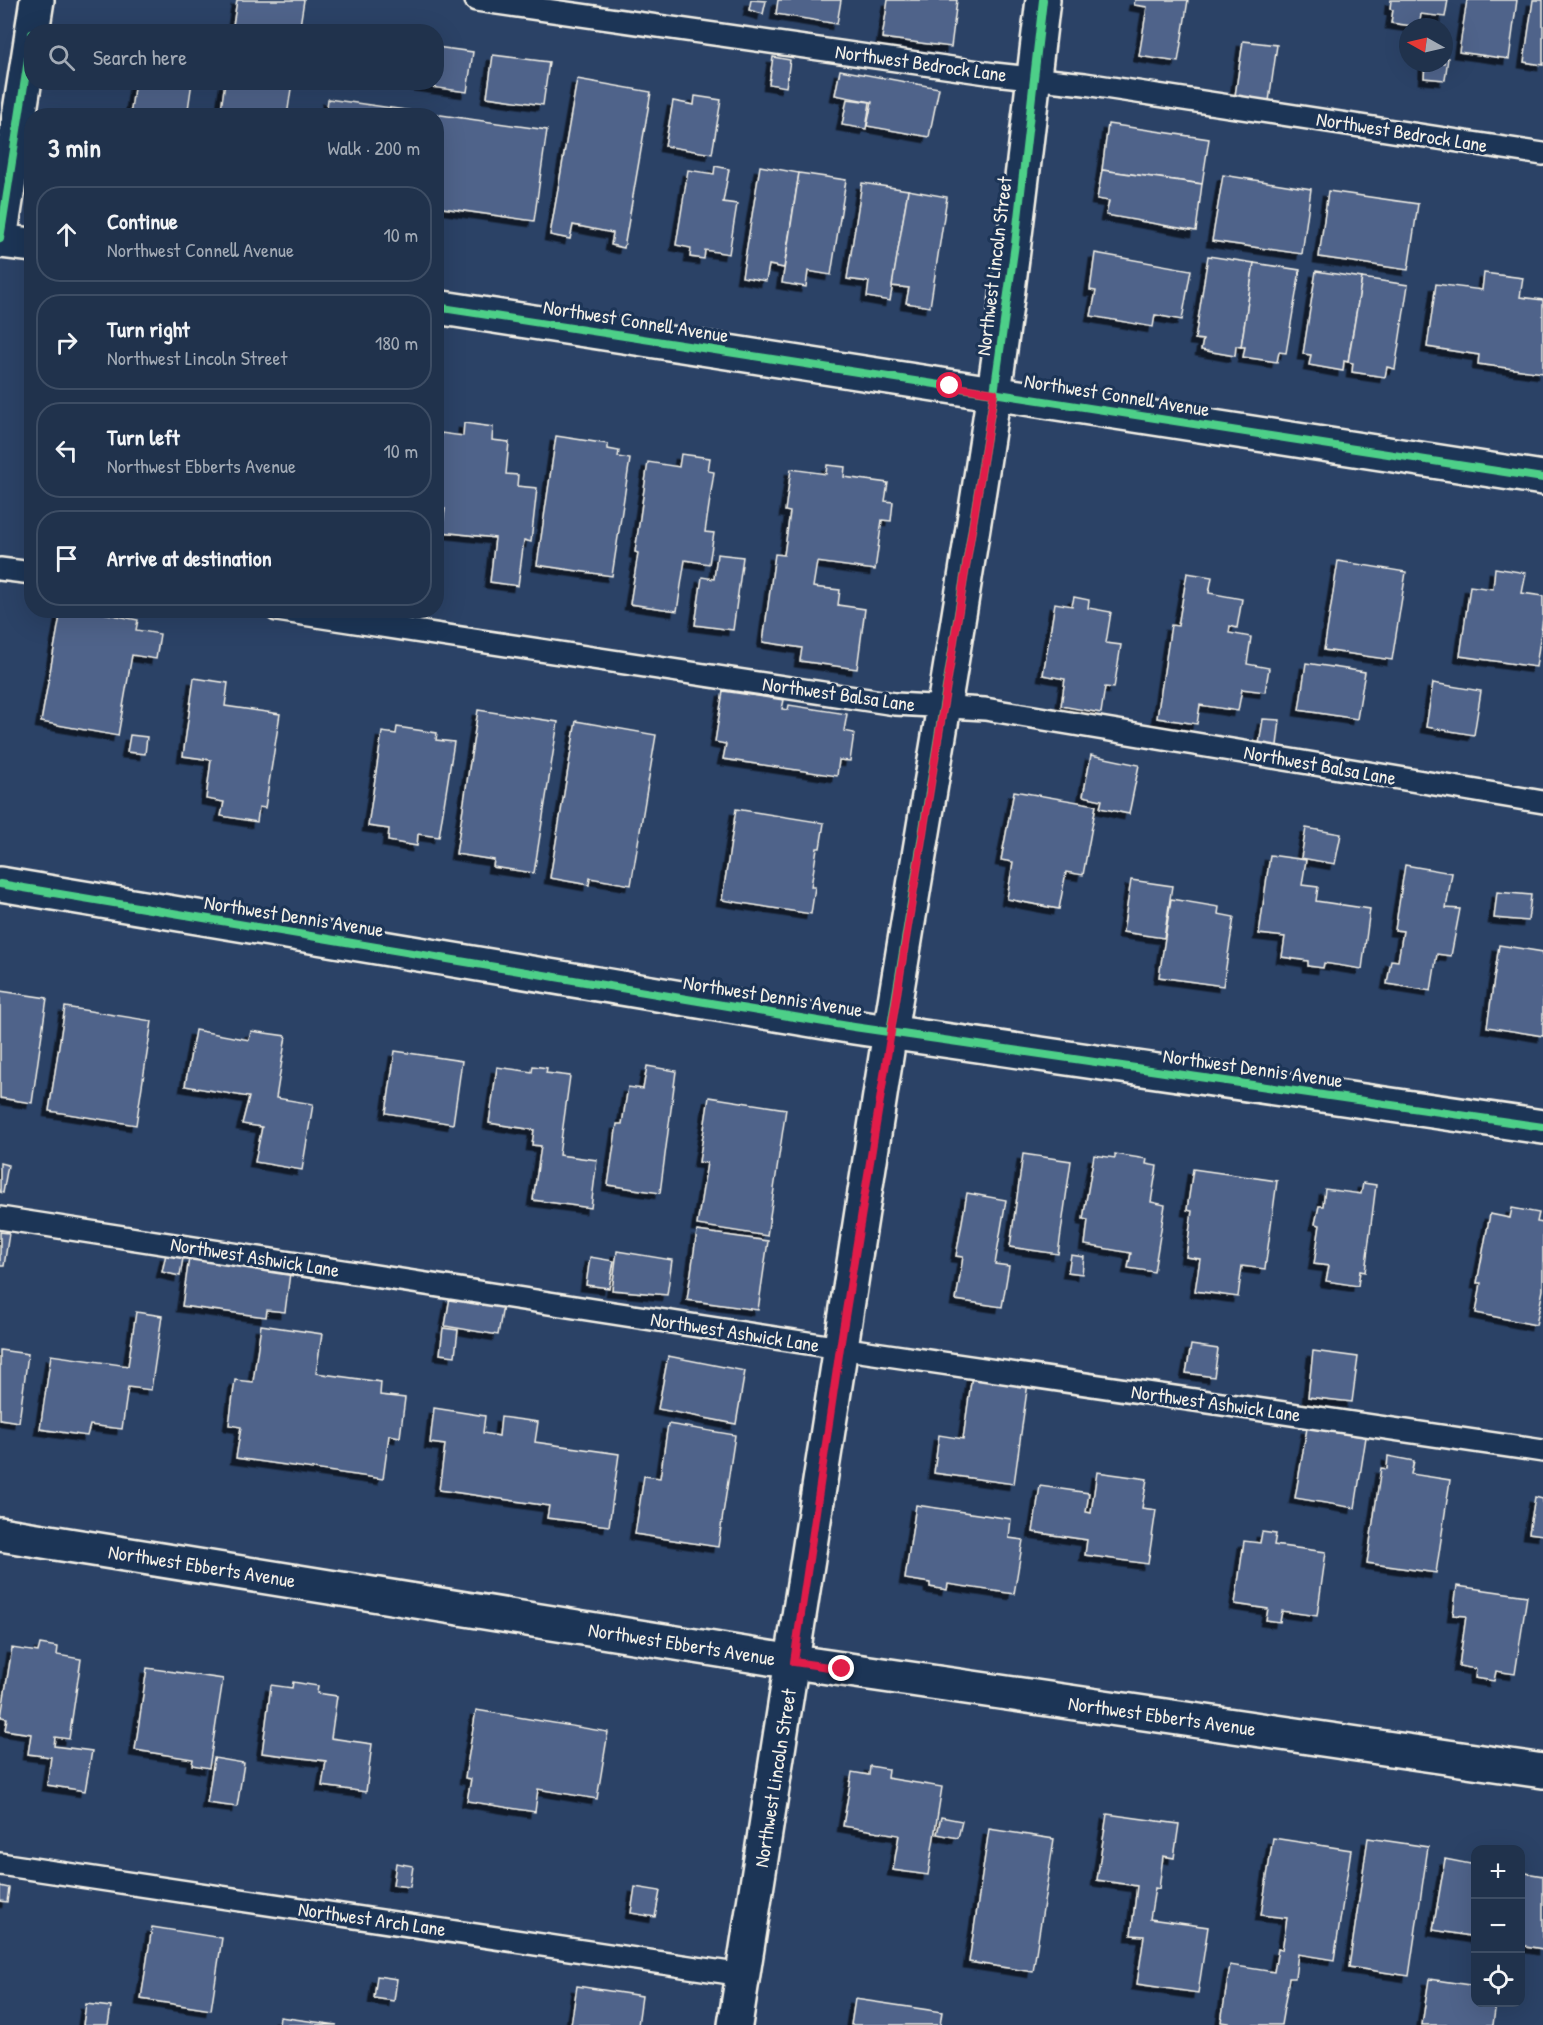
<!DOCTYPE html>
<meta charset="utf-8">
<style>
body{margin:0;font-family:"Patrick Hand",sans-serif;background:#2d3e56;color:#f1f3f6}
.controls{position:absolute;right:18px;bottom:18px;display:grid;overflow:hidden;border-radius:12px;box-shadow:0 6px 24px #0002}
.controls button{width:54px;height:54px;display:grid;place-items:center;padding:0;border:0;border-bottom:2px solid #3d4d64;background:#20324c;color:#f1f3f6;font:30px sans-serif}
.compass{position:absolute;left:1399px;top:18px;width:54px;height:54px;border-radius:50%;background:#20324c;box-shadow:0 6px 24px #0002;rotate:278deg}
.stop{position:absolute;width:18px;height:18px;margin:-14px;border:4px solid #e11d48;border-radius:50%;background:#fff}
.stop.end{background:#e11d48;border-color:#fff;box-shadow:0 2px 6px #0008}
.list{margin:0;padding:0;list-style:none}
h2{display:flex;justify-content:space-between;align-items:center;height:78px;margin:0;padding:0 24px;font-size:26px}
h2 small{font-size:20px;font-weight:400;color:#a2aab5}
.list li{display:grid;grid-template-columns:39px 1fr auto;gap:18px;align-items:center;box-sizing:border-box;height:96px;margin:0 12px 12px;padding:0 12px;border:2px solid #3d4d64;border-radius:24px}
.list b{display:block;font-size:22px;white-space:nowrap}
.list p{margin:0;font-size:20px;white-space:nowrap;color:#a2aab5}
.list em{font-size:20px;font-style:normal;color:#a2aab5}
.icon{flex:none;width:33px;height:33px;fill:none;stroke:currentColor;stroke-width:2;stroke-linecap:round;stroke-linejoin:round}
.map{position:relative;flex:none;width:1543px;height:2025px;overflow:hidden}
.search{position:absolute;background:#20324c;box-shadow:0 6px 24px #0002;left:24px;top:24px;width:420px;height:66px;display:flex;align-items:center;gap:15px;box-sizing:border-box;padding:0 21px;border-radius:24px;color:#a2aab5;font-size:22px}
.panel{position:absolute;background:#20324c;box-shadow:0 6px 24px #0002;left:24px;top:108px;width:420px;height:510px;border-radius:24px}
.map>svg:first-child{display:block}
</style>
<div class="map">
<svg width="1543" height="2025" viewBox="0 0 1543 2025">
<defs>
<filter id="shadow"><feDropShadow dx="-5.5" dy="5.5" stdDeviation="0" flood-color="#0009"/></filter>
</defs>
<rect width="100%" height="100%" fill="#2b4266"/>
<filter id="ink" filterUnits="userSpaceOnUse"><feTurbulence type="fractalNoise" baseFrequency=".0167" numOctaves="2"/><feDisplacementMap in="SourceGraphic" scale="12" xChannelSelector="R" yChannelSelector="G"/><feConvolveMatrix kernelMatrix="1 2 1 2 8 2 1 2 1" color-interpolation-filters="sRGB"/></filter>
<g filter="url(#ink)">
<g fill="#4f648a" stroke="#f4f1e8" stroke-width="1.5" filter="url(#shadow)">
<path d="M237,0H304L299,32H232Z"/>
<path d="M751,0L766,1L763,14L749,10Z"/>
<path d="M778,0H841L837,24L776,14Z"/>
<path d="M888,0H957L951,47L882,38Z"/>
<path d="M1135,0H1188L1178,62L1139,56L1147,7L1134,5Z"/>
<path d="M1391,0H1448L1445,17L1421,14L1419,27L1391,23L1393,10L1390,9Z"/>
<path d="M1467,0H1517L1509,59L1459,52Z"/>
<path d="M1533,0H1543V65L1524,62Z"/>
<path d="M1243,41L1277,45L1269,101L1235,96Z"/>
<path d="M436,47L473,52L467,92L416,85L417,82H436Z"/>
<path d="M493,55L549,62L543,105L487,97Z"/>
<path d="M773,57L790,60L786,87L769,84Z"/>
<path d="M1444,58H1448L1445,80L1424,78L1425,63H1444Z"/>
<path d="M840,70L939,88L929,137L867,126L872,102L835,95Z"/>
<path d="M577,79L651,92L624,248L611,245L613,233L573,225L570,239L550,235Z"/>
<path d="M135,82H192L187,116H130Z"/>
<path d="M225,82H292L287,116H220Z"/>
<path d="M695,96L721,100L712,154L665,146L673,101L694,105Z"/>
<path d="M328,99L547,130L534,221L436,207V116H326Z"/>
<path d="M847,99L870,102L866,129L842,125Z"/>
<path d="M1108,124L1209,139L1202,184L1102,170Z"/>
<path d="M715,166L729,169L723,202L737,204L729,254L705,250L704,259L690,257L691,248L676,245L688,170L714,174Z"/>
<path d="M760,166L799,173L784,268L769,265L766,281L742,277Z"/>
<path d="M1102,170L1202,184L1196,231L1106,215L1109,201L1097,199Z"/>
<path d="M799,173L846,180L831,275L808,271L806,287L782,283Z"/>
<path d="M1223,175L1311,189L1302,254L1212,241Z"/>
<path d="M862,183L908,190L890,301L867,297L869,282L847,279Z"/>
<path d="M908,190L947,197L930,307L906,303L909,288L892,286Z"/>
<path d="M1328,191L1418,204L1408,270L1319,257Z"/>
<path d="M1095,253L1191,270L1182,320L1155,315L1153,327L1091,316L1096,291L1090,290Z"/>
<path d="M1208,256L1254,263L1241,347L1236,346L1235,356L1201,350L1203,340L1195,339Z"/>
<path d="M1254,263L1300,270L1286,353L1279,352L1277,362L1243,357L1245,347H1241Z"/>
<path d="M1316,271L1362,278L1348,362L1344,361L1343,371L1309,365L1311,355L1303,354Z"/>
<path d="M1484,273L1523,278L1520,297L1543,300V373L1478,364L1479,355L1427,347L1436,284L1482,290Z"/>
<path d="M1362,278L1408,285L1395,369L1387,367L1385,377L1352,372L1353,363L1348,362Z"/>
<path d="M464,423L493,427L492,440L509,442L506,474L518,475L517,486L537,488L531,542L524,540L518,586L490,582L495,538L442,532L445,509L436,508V475L441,433L463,436Z"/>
<path d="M556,436L608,444V449L619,451L618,457L630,459L612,576L537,565Z"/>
<path d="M681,454L710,458L708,471L714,472L705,532L714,533L709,564L685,560L677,611L630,604L638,553L635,552L648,462L679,467Z"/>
<path d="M827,465L845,467L844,477L888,483L885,501L893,502L891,521L882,520L875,570L817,562L813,587L840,590L838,605L865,609L857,669L800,661L802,648L763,642L775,554L784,555L790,512L785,511L791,469L826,474Z"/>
<path d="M717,554L743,557L733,630L695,625L702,577L714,579Z"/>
<path d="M1338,561L1406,572L1392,660L1324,650Z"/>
<path d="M1495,568L1526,573L1522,593L1543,596V618L1536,667L1460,656L1470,586L1493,589Z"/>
<path d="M1187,573L1212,577L1209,593L1242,599L1237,628L1230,626L1229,633L1251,637L1247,664L1269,668L1265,692L1242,689L1238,711L1200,705L1197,724L1157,718L1171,625L1178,626Z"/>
<path d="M1074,597L1089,600L1088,608L1111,612L1106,643L1121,645L1114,688L1105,687L1101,713L1061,706L1065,679L1043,675L1055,603L1072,606Z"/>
<path d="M61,610H87L138,620L136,630L160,634L156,659L132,655L118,736L41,722Z"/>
<path d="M1306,663L1365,672L1357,719L1299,710Z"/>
<path d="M194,678L228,683L225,706L280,714L265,808L259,807L257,822L221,816L224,802L206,799L211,760L183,756Z"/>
<path d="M1433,683L1481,691L1474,735L1426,727Z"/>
<path d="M723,691L784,700L782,709L788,710L789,705L847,714L844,731L854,733L850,761L839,760L837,776L723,759L726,744L715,742Z"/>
<path d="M478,710L558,722L534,873L493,867L494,860L456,854Z"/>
<path d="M1263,719L1280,720L1276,754L1258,751Z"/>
<path d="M576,721L656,735L631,885L590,878L589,885L550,878Z"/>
<path d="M397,727L437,733L436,740L454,742L439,837L418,834L417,846L388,841L389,829L368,826L382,732L396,734Z"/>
<path d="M130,735L147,737L145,754L127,752Z"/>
<path d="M1091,755L1139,765L1129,814L1100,808L1102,800L1083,796Z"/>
<path d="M1014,791L1096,805L1083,875L1066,872L1059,909L1007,899L1013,862L1001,860Z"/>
<path d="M736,809L824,823L820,848H817L811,887H815L811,914L722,900Z"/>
<path d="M1306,828L1341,834L1335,864L1301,858Z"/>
<path d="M1270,855L1306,860L1302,885L1318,887L1316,901L1370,909L1362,969L1324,963L1323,968L1308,966V961L1282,957L1285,937L1259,934Z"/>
<path d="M1405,865L1452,873L1446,908L1460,909L1451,956L1437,954L1431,991L1387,984L1391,960L1398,961L1403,931L1395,930Z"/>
<path d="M1131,880L1172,886L1164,938L1123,932Z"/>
<path d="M1497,892L1531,895L1528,921L1494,918Z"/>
<path d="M1171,899L1219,907L1218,914L1234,917L1223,986L1159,977Z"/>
<path d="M1499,945L1543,952V1036L1487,1027Z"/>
<path d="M0,991L47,998L32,1103L0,1098Z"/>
<path d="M65,1007L152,1021L136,1125L49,1111Z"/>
<path d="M195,1030L249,1040L251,1031L286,1036L276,1098L313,1104L302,1170L255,1162L262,1127L242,1124L249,1097L185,1086Z"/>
<path d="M395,1051L462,1061L453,1124L386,1113Z"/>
<path d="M533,1066L547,1068L546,1073L570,1076L559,1155L597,1160L591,1208L533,1200L541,1146L532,1145L534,1130L489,1123L497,1067L532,1072Z"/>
<path d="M647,1066L676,1071L660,1193L608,1185L617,1124H622L628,1087L643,1089Z"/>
<path d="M709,1097L786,1109L767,1236L697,1225L707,1163L699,1162Z"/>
<path d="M1023,1154L1071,1161L1058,1254L1010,1247Z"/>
<path d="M1115,1154L1147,1159L1146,1164L1157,1166L1151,1202L1165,1205L1154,1272L1128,1268L1131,1253L1085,1245L1088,1220L1083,1219L1094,1155L1115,1158Z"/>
<path d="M0,1163L8,1165L3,1193L0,1192Z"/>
<path d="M1193,1169L1277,1181L1265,1269L1242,1266L1238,1297L1195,1291L1200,1259L1186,1257L1192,1211L1187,1210Z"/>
<path d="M1363,1183L1376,1185L1365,1272L1360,1271L1358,1286L1326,1281L1329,1266L1314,1264L1320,1225L1315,1224L1319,1206H1323L1325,1189L1361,1194Z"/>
<path d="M967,1193L1006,1200L995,1264L1009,1266L1002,1307L956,1300L963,1257L956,1256Z"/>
<path d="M1512,1208L1539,1213L1537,1222L1543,1223V1290L1536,1325L1476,1313L1481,1283H1477L1490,1214L1510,1218Z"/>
<path d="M697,1231L768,1241L758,1310L687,1300Z"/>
<path d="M0,1232L9,1233L4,1266H0Z"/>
<path d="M617,1251L672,1260L667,1295L612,1290Z"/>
<path d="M166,1254L183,1258L180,1276L162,1272Z"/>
<path d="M1071,1255L1084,1257L1082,1274L1068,1272Z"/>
<path d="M590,1257L614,1261L609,1288L586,1285Z"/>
<path d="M189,1258L290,1273L285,1312L267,1310L266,1317L182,1306Z"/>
<path d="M450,1297L503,1306L498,1335L445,1326Z"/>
<path d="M136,1312L162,1316L151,1390L128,1387L122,1429L90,1425L87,1436L40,1429L51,1355L128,1366Z"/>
<path d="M261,1325L322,1334L316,1373L381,1382L380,1395L405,1398L400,1437L389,1435L383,1479L236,1458L241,1427L229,1425L235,1380L253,1382Z"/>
<path d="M443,1328L458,1330L455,1356L440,1354Z"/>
<path d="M1191,1345L1218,1349L1214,1377L1186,1373Z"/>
<path d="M0,1350L28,1354L19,1422L0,1419Z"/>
<path d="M1313,1351L1358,1357L1352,1402L1308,1397Z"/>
<path d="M668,1356L745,1371L736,1424L658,1409Z"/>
<path d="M972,1375L1028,1383L1014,1484L934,1473L939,1435L963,1439Z"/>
<path d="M434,1408L485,1416L483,1433L499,1436L501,1417L538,1422L535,1442L619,1454L609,1526L547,1518L549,1506L439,1490L445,1445L430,1443Z"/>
<path d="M668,1424L735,1435L718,1547L635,1534L644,1476L660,1478Z"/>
<path d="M1307,1428L1366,1437L1355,1508L1295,1498Z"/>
<path d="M1388,1456L1414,1461L1411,1474L1450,1480L1436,1573L1367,1563L1381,1468L1387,1469Z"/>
<path d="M1097,1472L1147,1479L1142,1508L1156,1510L1148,1564L1085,1555L1087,1540L1033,1532L1040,1486L1089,1493L1086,1512L1091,1513Z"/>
<path d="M1535,1497L1543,1499V1535L1529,1533Z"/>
<path d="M916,1505L1011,1519L1009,1538L1023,1540L1014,1594L948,1584L947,1590L930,1587V1583L905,1579Z"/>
<path d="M1262,1532L1276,1534L1274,1545L1326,1552L1317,1616L1282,1611L1280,1622L1266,1620L1268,1609L1235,1604L1244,1541L1260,1543Z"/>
<path d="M1457,1586L1527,1596L1515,1674L1496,1671L1494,1681L1475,1678L1476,1669L1459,1666L1466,1616L1453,1615Z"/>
<path d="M40,1644L58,1647L57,1655L81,1659L69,1739L55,1737L54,1746L92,1751L85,1791L47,1785L51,1757L28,1754L31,1734L5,1730L7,1718L1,1717L12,1648L38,1652Z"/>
<path d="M147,1668L223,1679L209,1768L192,1765L193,1759L135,1750Z"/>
<path d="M293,1682L318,1686L317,1693L337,1696L331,1738L372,1744L366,1792L322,1786L326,1761L262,1753L271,1685L292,1688Z"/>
<path d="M476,1710L608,1732L597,1799L538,1789L535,1812L467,1801L471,1779L465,1778Z"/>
<path d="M214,1758L244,1763L237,1807L207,1803Z"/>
<path d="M870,1766L888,1769L887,1778L942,1787L928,1875L893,1870L899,1835L843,1826L852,1772L869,1775Z"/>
<path d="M1107,1814L1179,1824L1174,1858L1163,1856L1159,1889L1155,1888L1150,1919L1208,1927L1198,1993L1137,1984L1144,1936L1131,1935L1137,1886L1097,1880Z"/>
<path d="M941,1817L962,1821L958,1838L937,1834Z"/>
<path d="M989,1829L1054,1839L1033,1972L969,1962Z"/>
<path d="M1273,1838L1351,1850L1334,1960L1298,1954L1295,1978H1289L1281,2025H1241L1221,2022L1230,1965L1274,1972L1278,1949L1282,1950L1287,1918L1261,1915Z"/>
<path d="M1368,1838L1428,1847L1409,1976L1349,1967Z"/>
<path d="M1445,1859L1476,1865V1937L1433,1930Z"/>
<path d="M396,1863L413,1866L410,1887L393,1885Z"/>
<path d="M1520,1872L1543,1876V1949L1520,1945Z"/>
<path d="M0,1886L9,1888L7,1902L0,1901Z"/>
<path d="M635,1887L660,1891L655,1917L631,1913Z"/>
<path d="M152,1927L222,1938L211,2010L141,1999Z"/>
<path d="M377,1976L397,1979L394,2001L374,1998Z"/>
<path d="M1429,1979L1476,1986V2002H1496L1493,2025H1422Z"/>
<path d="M577,1986L642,1996L638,2025H571Z"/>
<path d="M855,1999L942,2012L940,2025H851Z"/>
<path d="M86,2004L111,2007L108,2025H83Z"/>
<path d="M280,2017L337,2025H279Z"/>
</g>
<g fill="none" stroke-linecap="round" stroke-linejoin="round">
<g stroke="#f4f1e8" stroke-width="26">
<g id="service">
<path d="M476,0L994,74L1085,84L1543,154"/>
<path d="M0,569L32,573"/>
<path d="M277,610L895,704L985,709L1543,802"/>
<path d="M0,1218L840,1348L1543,1451"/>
<path d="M0,1864L743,1975"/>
</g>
</g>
<g stroke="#f4f1e8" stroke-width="38">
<g id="minor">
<path d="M32,32L37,0"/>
<path d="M0,239L32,34"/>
<path d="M0,884L854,1027L1543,1127"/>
<path d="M0,1534L794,1662L1543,1771"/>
<path d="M735,2025C785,1713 832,1401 881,1089C917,859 959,629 993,398C1013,266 1027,133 1043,0"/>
</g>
</g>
<g stroke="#f4f1e8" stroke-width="38">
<g id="tertiary">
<path d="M0,241L32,245"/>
<path d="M436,307L1543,478"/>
</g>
</g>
<use href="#service" stroke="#1d3557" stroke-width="21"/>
<use href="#minor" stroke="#1d3557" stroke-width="33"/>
<use href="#tertiary" stroke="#1d3557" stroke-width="33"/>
<g stroke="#1d3557" stroke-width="11">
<g id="cycleway">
<path d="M0,239L32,34"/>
<path d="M436,307L1543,478"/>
<path d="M0,884L854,1027L1543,1127"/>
<path d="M890,1032L994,393L1015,244L1043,0"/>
</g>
</g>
<use href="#cycleway" stroke="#4dcf88" stroke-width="8"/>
</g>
</g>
<g fill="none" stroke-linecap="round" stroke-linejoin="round" filter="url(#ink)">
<path stroke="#e11d48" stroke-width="8" d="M842,1669L794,1662L840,1348L994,393L950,386"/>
</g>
<g text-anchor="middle" stroke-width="6" stroke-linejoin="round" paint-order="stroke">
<g font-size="20" fill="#f4f1e8" stroke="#1d3557">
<text transform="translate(921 63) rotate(8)" y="7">Northwest Bedrock Lane</text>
<text transform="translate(1402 132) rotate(9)" y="7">Northwest Bedrock Lane</text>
<text transform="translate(994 266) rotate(-83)" y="7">Northwest Lincoln Street</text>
<text transform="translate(636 321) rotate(9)" y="7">Northwest Connell Avenue</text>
<text transform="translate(1117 395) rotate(9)" y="7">Northwest Connell Avenue</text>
<text transform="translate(839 694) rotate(8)" y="7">Northwest Balsa Lane</text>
<text transform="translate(1320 765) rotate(10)" y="7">Northwest Balsa Lane</text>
<text transform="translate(294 916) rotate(9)" y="7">Northwest Dennis Avenue</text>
<text transform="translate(773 996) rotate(9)" y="7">Northwest Dennis Avenue</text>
<text transform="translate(1253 1068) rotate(8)" y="7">Northwest Dennis Avenue</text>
<text transform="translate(255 1257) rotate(9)" y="7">Northwest Ashwick Lane</text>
<text transform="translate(735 1332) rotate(9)" y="7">Northwest Ashwick Lane</text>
<text transform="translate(1216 1403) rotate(8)" y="7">Northwest Ashwick Lane</text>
<text transform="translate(202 1566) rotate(9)" y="7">Northwest Ebberts Avenue</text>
<text transform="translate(682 1644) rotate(9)" y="7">Northwest Ebberts Avenue</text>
<text transform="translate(1162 1716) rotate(8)" y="7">Northwest Ebberts Avenue</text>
<text transform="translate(775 1778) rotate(-81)" y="7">Northwest Lincoln Street</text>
<text transform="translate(372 1919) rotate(8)" y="7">Northwest Arch Lane</text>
</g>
</g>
</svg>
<div class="controls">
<button>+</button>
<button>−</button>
<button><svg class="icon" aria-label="locate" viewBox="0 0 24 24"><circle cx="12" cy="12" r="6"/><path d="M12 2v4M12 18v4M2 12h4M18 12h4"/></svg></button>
</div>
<svg class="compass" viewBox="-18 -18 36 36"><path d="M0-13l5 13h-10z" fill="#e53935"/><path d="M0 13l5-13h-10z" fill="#a2aab5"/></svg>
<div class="stop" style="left:950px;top:386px"></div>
<div class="stop end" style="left:842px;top:1669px"></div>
<div class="search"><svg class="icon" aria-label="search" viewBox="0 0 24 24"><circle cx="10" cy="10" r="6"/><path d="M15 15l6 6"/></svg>Search here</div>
<section class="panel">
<h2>3 min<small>Walk · 200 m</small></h2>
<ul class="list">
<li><svg class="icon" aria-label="ahead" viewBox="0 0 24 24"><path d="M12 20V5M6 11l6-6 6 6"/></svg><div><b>Continue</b><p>Northwest Connell Avenue</p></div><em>10 m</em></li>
<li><svg class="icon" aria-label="right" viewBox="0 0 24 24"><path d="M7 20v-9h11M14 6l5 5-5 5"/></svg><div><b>Turn right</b><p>Northwest Lincoln Street</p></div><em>180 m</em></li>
<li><svg class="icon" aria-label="left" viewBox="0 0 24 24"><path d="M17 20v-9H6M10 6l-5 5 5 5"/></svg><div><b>Turn left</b><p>Northwest Ebberts Avenue</p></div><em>10 m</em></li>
<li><svg class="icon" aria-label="arrive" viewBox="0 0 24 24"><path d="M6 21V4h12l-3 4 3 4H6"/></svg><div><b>Arrive at destination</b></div></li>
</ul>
</section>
</div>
